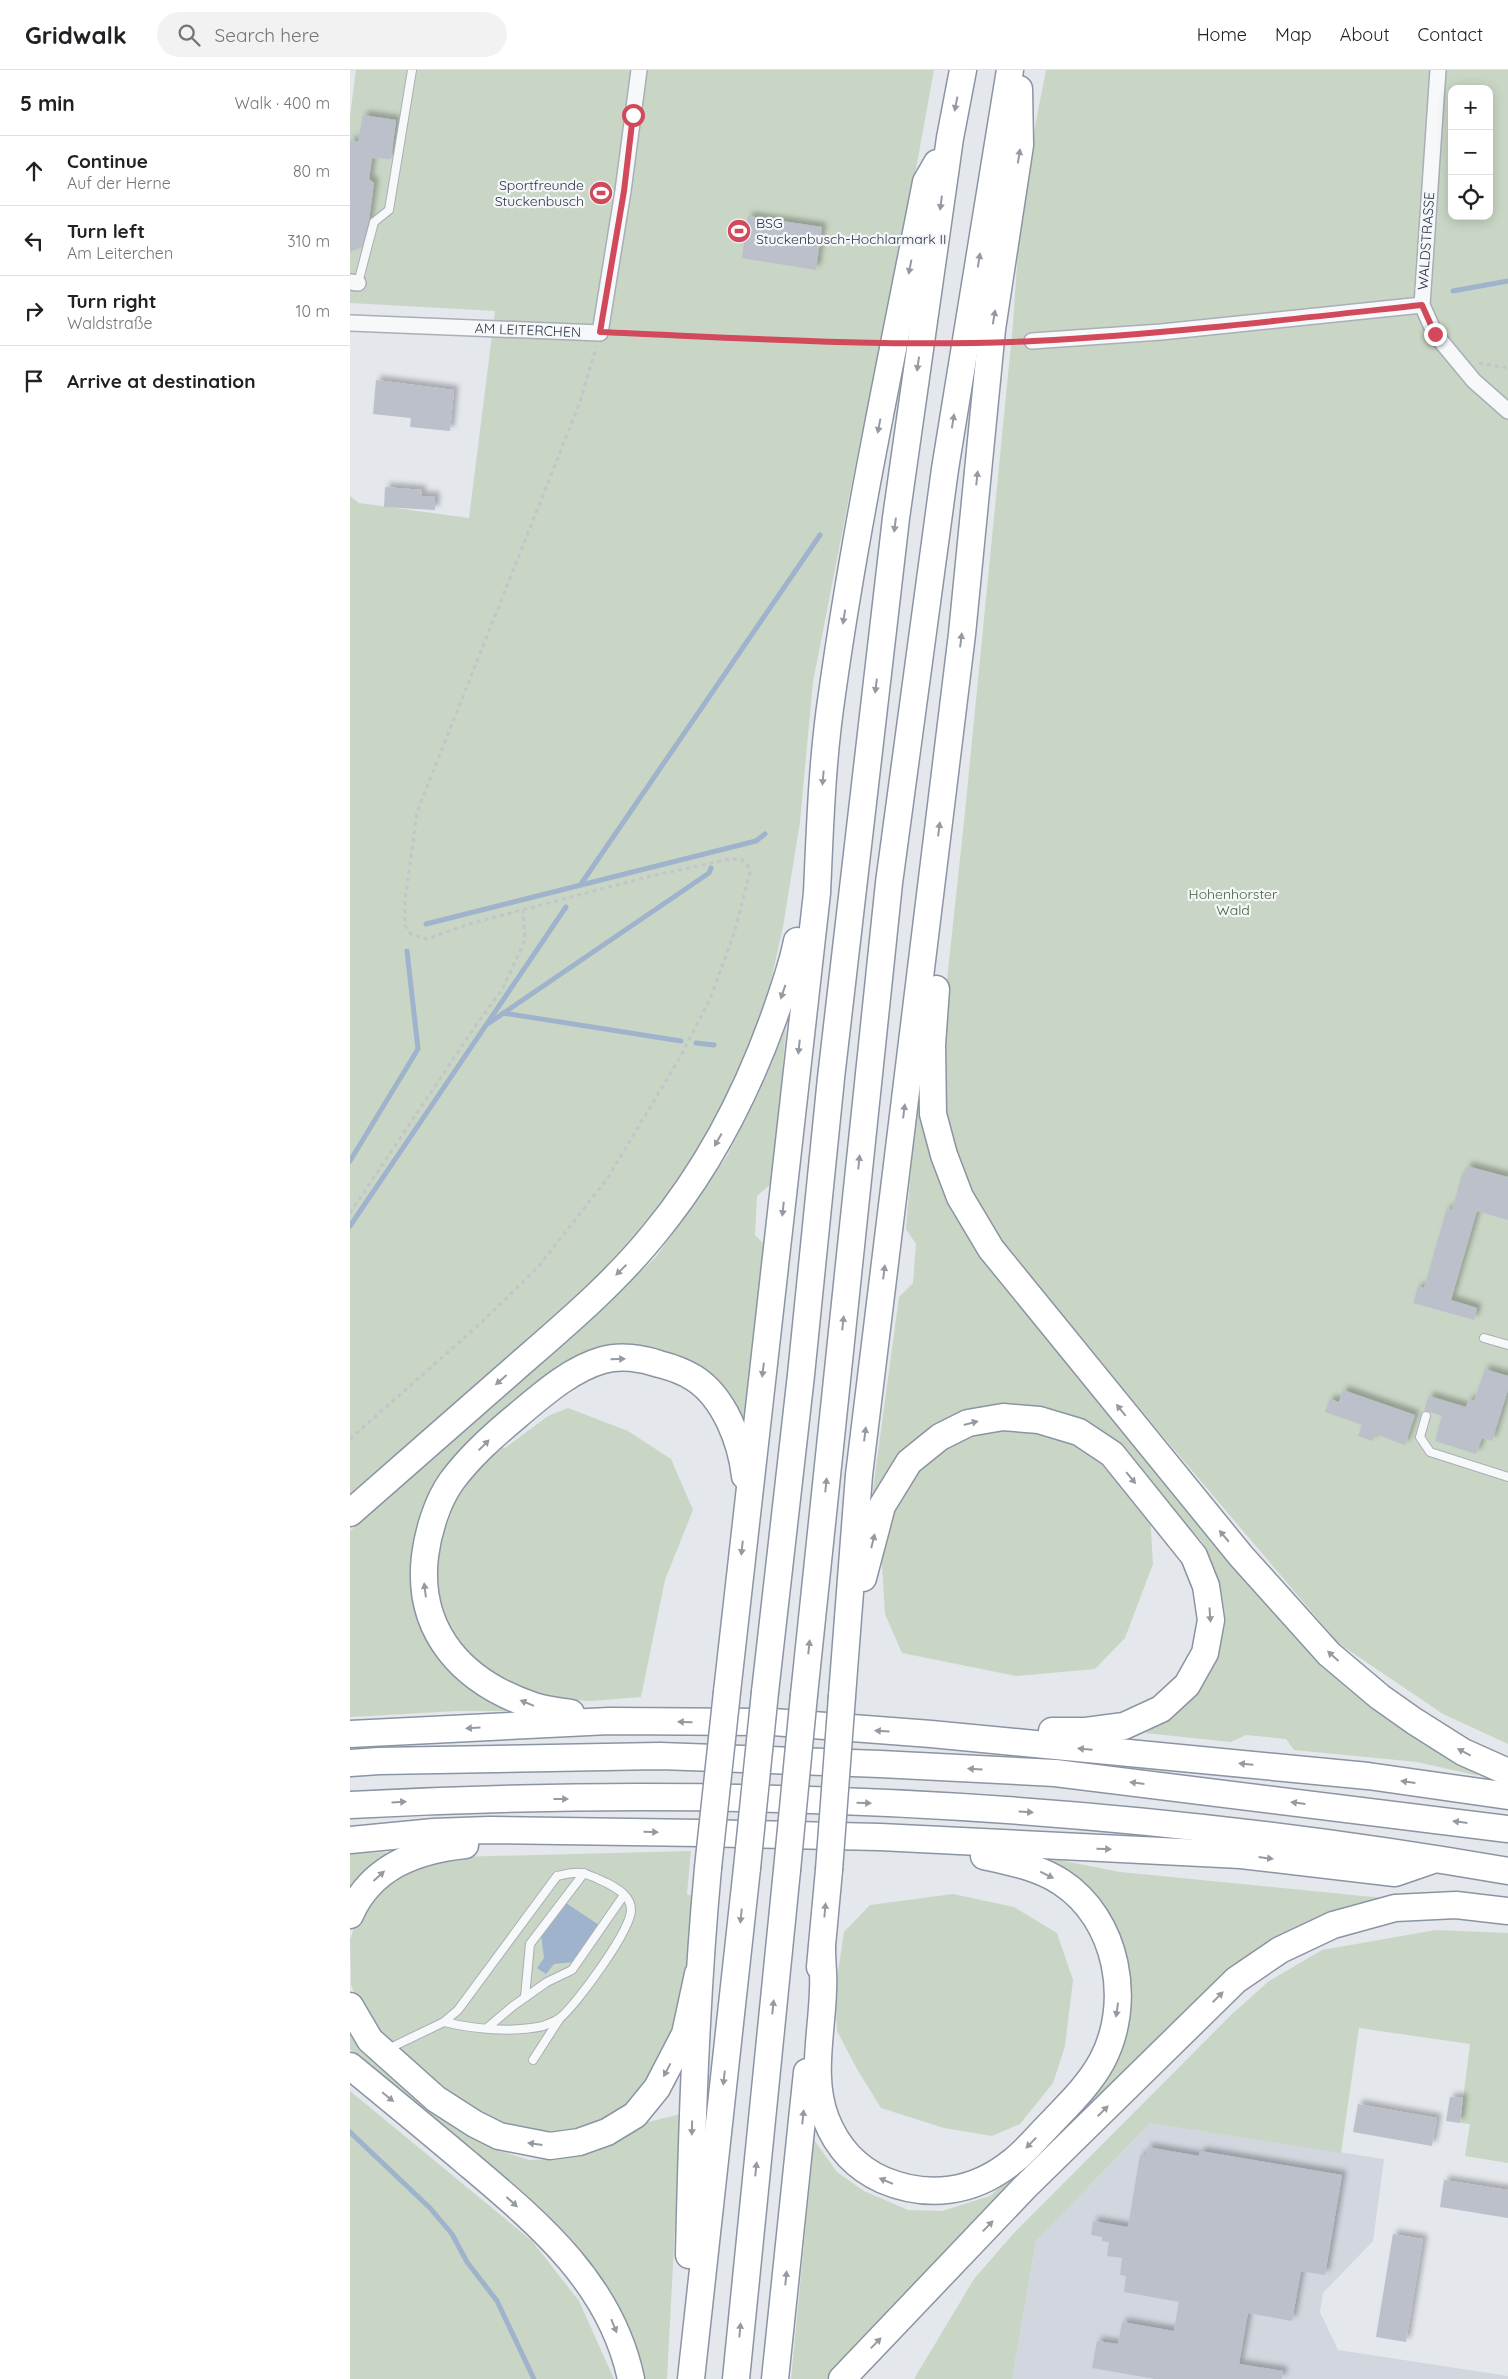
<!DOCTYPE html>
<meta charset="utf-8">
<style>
body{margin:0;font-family:Quicksand,sans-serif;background:#f2f2f2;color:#202124}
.controls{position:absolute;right:15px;top:15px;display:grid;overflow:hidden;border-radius:10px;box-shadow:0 2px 12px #0003}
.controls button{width:45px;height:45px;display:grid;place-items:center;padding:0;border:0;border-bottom:1px solid #e0e0e0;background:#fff;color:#202124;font:25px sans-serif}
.stop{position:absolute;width:15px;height:15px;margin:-11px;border:4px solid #d1495b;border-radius:50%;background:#fff}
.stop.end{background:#d1495b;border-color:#fff;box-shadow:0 1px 5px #0008}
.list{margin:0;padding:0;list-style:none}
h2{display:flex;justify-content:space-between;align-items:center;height:65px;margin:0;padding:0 20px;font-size:21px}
h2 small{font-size:16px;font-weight:400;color:#757577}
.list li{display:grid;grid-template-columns:32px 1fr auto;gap:15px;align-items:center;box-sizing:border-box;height:70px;padding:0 20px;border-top:1px solid #e0e0e0}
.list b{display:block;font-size:19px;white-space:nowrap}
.list p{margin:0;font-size:16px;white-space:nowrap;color:#757577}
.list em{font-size:16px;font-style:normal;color:#757577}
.icon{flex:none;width:28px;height:28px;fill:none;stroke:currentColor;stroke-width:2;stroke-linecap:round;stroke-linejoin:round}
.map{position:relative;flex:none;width:1158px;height:2309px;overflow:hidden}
header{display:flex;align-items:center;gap:30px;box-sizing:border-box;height:70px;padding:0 25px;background:#fff;border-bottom:1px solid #e0e0e0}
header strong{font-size:24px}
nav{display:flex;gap:28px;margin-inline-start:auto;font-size:18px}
.search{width:350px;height:45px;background:#f2f2f2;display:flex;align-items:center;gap:12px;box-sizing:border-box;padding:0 18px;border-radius:28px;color:#757577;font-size:19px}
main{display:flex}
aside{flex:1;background:#fff}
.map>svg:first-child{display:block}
</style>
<header>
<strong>Gridwalk</strong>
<div class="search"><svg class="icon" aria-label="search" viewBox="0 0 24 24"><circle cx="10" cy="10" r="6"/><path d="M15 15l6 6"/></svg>Search here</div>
<nav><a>Home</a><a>Map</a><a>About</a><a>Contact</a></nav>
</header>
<main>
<aside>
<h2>5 min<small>Walk · 400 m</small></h2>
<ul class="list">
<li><svg class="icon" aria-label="ahead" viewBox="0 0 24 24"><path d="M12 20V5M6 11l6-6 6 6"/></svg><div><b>Continue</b><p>Auf der Herne</p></div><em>80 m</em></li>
<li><svg class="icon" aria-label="left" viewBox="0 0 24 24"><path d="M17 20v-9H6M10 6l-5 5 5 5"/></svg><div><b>Turn left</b><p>Am Leiterchen</p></div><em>310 m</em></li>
<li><svg class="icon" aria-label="right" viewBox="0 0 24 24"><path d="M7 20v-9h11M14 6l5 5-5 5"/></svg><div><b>Turn right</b><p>Waldstraße</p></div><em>10 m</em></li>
<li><svg class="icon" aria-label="arrive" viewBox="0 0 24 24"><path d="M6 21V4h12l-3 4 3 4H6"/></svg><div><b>Arrive at destination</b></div></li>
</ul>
</aside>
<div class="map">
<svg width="1158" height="2309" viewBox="0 0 1158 2309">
<defs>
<filter id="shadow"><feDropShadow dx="4.5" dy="-4.5" stdDeviation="2.5" flood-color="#0004"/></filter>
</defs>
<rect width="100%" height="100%" fill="#e4e7ec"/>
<path fill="#d2d6de" d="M800,2053L1034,2089L1023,2171L973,2223L970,2242L988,2280L1158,2306V2309H662L686,2171Z"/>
<g fill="#c9d6c5" fill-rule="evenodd">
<path d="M6,0H584L539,247L510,371L463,612L450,752L433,857L417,928L392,1001L360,1070L267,1188L217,1239L0,1433V426L9,433L119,448L145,241L0,233V46Z"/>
<path d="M696,0H1158V1674L1093,1644L988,1573L805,1357L654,1174L629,1137L607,1089L593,1031L591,966L615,742L663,254L672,123ZM1102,19H1139V146H1102Z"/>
<path d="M436,958L423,1112L407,1126L405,1165L417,1177L399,1361L386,1341L278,1280L113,1381L65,1508L142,1626L156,1641H107L0,1647V1461L228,1261L306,1187L377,1086L406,1029Z"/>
<path d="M570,988L596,1120L1028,1638L1129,1706L1067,1692L944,1680L936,1669L896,1665L881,1672L795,1663L832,1637L865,1580L875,1543L853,1473L770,1378L608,1347L519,1449L549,1227L563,1213L566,1174L556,1159Z"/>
<path d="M218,1338L278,1361L321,1389L343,1440L315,1510L291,1627L240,1631L201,1628L163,1618L131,1599L94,1555L82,1495L102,1429L148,1375L155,1378L198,1346Z"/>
<path d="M668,1356L717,1369L748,1387L800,1446L803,1494L775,1568L745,1599L666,1606L552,1583L535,1544L531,1480L543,1442L557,1412L582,1385L614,1365Z"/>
<path d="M341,1781L337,1824L344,1827L332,1927L315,1991L277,2036L258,2049L224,2061L188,2066L154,2057L77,2012L13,1945L1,1915L0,1870L7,1848L17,1830L49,1804L105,1787Z"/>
<path d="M35,1782L37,1786L0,1825V1784Z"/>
<path d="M704,1789L770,1802L1033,1828L833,1950L792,1983L654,2122L477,2309H441L464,2070L487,2102L514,2121L558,2140L592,2141L640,2126L701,2069L780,1919L701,1794Z"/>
<path d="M603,1824L664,1837L707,1863L723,1910L715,1976L703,2013L670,2054L642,2066L594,2058L531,2038L507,1999L487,1961L485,1922L494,1862L520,1835Z"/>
<path d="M1086,1860L1158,1863V2093L1115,2086L1120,2054L1110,2053L1120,1974L1009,1958L991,2083L800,2053L686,2171L662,2309H564L624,2209L663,2164L881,1945L919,1911L972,1880Z"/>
<path d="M0,1956L120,2065L150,2081L179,2090L211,2089L248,2079L286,2055L331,2044L317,2309H294L282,2265L239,2191L192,2145L52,2021L0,1979Z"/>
<path d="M0,2021L182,2171L229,2231L264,2309H0Z"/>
</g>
<path fill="#9fb4cc" d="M216,1833L249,1855L224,1892L204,1894L196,1904L187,1898L194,1888L191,1865Z"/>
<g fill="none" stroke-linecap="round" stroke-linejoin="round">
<g stroke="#9fb4cc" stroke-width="5">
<path d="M1103,221L1158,211"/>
<path d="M231,814L470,465"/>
<path d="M76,854L406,771L415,764"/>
<path d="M153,943L331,971"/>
<path d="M139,953L359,803L361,798"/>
<path d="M346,973L364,975"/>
<path d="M0,1091L68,979L57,881"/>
<path d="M0,1156L216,837"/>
<path d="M0,2062L80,2138L102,2164L117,2192L147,2231L184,2309"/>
</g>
</g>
<g fill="#bbc0ca" filter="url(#shadow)">
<path d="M13,45L46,50L41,89L22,88L19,109L24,113L19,150L12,177L0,182V70L8,72Z"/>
<path d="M398,146L472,157L466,200L392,188Z"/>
<path d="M26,310L104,320L100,361L60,357L61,348L23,344Z"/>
<path d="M35,417L72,420L71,426H85V440L34,437Z"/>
<path d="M1117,1096L1158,1107V1150L1127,1141L1101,1230L1127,1238L1124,1250L1063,1233L1068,1217L1074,1218L1097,1138L1102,1140L1112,1104L1115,1105Z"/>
<path d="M1135,1299L1158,1306V1320L1142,1371L1132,1368L1126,1384L1085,1371L1092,1346L1074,1340L1079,1326L1116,1337L1119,1329L1124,1331Z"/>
<path d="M993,1320L1065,1345L1055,1375L1025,1364L1022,1371L1008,1366L1012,1355L975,1342L980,1329L989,1332Z"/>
<path d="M1100,2027L1113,2028L1110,2053L1096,2051Z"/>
<path d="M1008,2034L1087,2048L1082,2076L1003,2062Z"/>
<path d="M797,2077L849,2086L850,2081L992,2105L975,2205L951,2201L942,2251L898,2243L889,2294L933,2301L932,2309H805L742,2298L747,2271L768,2274L772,2252L824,2261L829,2232L774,2222L776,2206L770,2205L772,2188L757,2186L759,2172L752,2171V2167L741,2165L743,2151L778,2157L790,2085H796Z"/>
<path d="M1094,2110L1158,2120V2148L1090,2137Z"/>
<path d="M1043,2164L1073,2169L1056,2272L1026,2267Z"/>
</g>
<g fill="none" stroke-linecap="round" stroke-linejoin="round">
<g stroke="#a9aeb7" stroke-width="10">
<g id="lane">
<path d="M8,213L24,152L39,140L62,0"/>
<path d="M1134,1268L1158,1275"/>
<path d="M1076,1346L1070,1367L1080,1382L1158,1407"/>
<path d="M175,1927L180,1874L234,1803"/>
<path d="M137,1958L163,1936L197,1912L222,1900L274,1825"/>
<path d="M38,1979L94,1952L108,1940L207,1806C232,1800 233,1802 257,1813C268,1819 281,1826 281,1840C281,1860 227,1934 210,1948C206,1951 198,1954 193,1956C162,1963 124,1959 94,1952"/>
<path d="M183,1990L210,1948"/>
</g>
</g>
<g stroke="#a9aeb7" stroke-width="18">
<g id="street">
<path d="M1088,0L1072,235L1085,264L1124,311L1158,341"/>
<path d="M0,212L8,213"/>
<path id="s1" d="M0,253L250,263L273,121L289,0"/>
<path d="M682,271L811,262L1072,235"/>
</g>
</g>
<g stroke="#8b94a3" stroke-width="29">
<g id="highway">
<path d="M586,919L582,975L583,1044L594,1085L610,1127L641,1179L891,1486L979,1584L1030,1627L1064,1651L1113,1682L1158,1702"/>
<path d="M0,1443C54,1396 108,1348 162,1301C211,1258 263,1215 304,1164C357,1100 396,1025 424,947C433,921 442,897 447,871"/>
<path d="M513,1508L532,1436L559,1392L590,1367L618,1353L653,1347L689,1350L729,1362L762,1384L844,1486L856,1516L861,1550L855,1583L837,1615L811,1639L774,1656L736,1661H702"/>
<path d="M377,1622L467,823C470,757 472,690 482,624C506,452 543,282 576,112L587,93"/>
<path d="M415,1622L451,1305L481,1008L546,448L600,68L613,0"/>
<path d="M454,1625L539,813L595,399L660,0"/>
<path d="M492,1626L509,1405L612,564L642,259L670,75L669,19"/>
<path d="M221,1643C209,1641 196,1640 184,1636C114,1613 66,1563 75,1486C78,1462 87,1432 101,1412C120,1386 144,1365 168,1345C193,1324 221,1299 253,1290C270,1285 292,1288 309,1294C321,1297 333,1301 344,1308C374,1327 391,1371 395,1406"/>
<path d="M0,1664L259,1651L423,1652L581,1664L1018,1706L1158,1726"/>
<path d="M0,1693L29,1691L310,1686L530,1694L705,1703L1158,1759"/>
<path d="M0,1735C386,1714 777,1735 1158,1801"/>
<path d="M0,1770L84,1762L139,1760L350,1763L530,1767L891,1785L1045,1803L1080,1791"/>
<path d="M0,1845C21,1797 66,1780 115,1775"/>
<path d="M472,1879C472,1892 474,1906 473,1920C472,1963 460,2008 476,2049C487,2077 506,2098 533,2110C578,2129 624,2123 663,2091C676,2081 688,2066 700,2054C719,2034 739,2015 752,1991C783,1933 768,1849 711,1812C688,1797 661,1792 634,1786"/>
<path d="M470,1897L479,1800"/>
<path d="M0,1936L20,1970L86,2029L125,2054L149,2066L200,2076L229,2072L257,2062L285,2045L307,2018L335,1964L348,1904"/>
<path d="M0,1996C39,2028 78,2060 117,2093C188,2153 261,2213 281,2309"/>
<path d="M339,2185C342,2056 346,1927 358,1798"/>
<path d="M341,2309L397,1798"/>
<path d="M386,2309L437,1800"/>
<path d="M425,2309L457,2002"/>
<path d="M492,2309L674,2118L886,1910L930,1880L983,1855L1045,1838L1106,1835L1158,1841"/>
</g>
</g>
<g stroke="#c2c5cb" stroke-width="3" stroke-dasharray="4 4" stroke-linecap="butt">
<path d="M266,263L500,273"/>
<path d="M1129,293L1158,298"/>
<path d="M0,1143L126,955L152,920L175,870L173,841"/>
<path d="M0,1369L132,1252L188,1197L257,1109L329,989L360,929L384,864L400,802L397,794L391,789H380L297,807L119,854L77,869L61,864L55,856V831L67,742L230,332L246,277"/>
</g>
<use href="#lane" stroke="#f7f8fa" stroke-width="8"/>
<use href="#street" stroke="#f7f8fa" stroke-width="15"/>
<use href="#highway" stroke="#fff" stroke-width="26"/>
<g stroke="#8b94a3" stroke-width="29" stroke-linecap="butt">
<g id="highway-bridge">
<path d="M358,1798L377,1622"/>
<path d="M397,1798L415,1622"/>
<path d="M437,1800L454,1625"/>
<path d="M479,1800L492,1626"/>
</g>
</g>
<path stroke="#c2c5cb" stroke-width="3" stroke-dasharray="4 4" stroke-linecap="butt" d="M500,273L682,271"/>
<use href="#highway-bridge" stroke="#fff" stroke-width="26"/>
</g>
<defs><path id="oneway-solid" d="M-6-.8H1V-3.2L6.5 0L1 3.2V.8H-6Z" transform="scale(1.25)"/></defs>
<g fill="#959aa2">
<use href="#oneway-solid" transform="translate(606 34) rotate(101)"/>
<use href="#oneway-solid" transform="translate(669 86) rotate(-81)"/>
<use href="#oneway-solid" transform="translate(591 133) rotate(97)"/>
<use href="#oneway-solid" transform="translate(629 190) rotate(-81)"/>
<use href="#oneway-solid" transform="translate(560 197) rotate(101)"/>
<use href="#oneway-solid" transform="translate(644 247) rotate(-81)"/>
<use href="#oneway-solid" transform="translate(568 294) rotate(98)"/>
<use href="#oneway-solid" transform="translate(603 351) rotate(-81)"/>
<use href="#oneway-solid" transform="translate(529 356) rotate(101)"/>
<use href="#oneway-solid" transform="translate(627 408) rotate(-84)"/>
<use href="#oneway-solid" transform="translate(545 455) rotate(97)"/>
<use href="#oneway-solid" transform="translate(494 547) rotate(99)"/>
<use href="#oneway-solid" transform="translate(611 570) rotate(-83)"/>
<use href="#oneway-solid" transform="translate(526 616) rotate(97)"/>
<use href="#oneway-solid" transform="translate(473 708) rotate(95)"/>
<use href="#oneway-solid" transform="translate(589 759) rotate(-83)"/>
<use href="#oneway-solid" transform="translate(433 922) rotate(109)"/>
<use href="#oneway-solid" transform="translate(449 977) rotate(96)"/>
<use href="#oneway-solid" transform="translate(554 1041) rotate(-83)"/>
<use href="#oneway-solid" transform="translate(368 1070) rotate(119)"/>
<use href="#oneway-solid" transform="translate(509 1092) rotate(-84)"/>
<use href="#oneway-solid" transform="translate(433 1139) rotate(96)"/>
<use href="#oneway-solid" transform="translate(271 1200) rotate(136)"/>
<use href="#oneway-solid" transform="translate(534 1202) rotate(-83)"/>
<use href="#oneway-solid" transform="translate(493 1253) rotate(-84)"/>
<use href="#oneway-solid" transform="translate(268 1289) rotate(-2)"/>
<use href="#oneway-solid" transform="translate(413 1300) rotate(97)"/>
<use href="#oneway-solid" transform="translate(151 1310) rotate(139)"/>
<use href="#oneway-solid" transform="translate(771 1340) rotate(-129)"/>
<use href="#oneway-solid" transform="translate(621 1353) rotate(-15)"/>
<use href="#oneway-solid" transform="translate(515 1364) rotate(-83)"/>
<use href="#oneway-solid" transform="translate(134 1375) rotate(-45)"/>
<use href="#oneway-solid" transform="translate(781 1408) rotate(51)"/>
<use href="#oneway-solid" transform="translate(476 1415) rotate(-84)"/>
<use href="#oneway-solid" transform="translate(874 1466) rotate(-130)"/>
<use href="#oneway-solid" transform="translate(523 1471) rotate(-76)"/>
<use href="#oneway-solid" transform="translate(392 1478) rotate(96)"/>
<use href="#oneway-solid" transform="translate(75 1520) rotate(-97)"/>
<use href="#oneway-solid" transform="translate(860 1545) rotate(86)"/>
<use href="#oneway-solid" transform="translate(459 1577) rotate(-84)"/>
<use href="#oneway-solid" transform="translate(983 1586) rotate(-138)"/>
<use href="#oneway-solid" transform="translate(177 1633) rotate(-158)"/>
<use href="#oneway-solid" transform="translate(335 1652) rotate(-179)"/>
<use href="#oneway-solid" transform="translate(123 1658) rotate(177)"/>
<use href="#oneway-solid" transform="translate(532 1661) rotate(-176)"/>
<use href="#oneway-solid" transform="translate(735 1679) rotate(-175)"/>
<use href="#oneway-solid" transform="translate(1114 1682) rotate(-152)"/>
<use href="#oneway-solid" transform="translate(896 1694) rotate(-175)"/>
<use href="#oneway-solid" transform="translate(625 1699) rotate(-177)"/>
<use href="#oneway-solid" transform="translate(1058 1712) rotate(-172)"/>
<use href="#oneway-solid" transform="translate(787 1713) rotate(-173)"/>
<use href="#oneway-solid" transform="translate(211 1729)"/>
<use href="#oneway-solid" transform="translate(49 1732) rotate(-3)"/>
<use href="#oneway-solid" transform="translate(514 1733) rotate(2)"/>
<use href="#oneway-solid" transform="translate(948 1733) rotate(-173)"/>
<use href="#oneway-solid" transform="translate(676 1742) rotate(4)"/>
<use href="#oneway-solid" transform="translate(1110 1752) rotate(-173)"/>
<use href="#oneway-solid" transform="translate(301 1762) rotate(1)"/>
<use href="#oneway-solid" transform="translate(754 1779) rotate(2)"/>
<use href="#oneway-solid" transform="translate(916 1788) rotate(7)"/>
<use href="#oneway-solid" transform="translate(697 1805) rotate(26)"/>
<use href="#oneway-solid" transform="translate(29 1806) rotate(-42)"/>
<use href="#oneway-solid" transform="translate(475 1840) rotate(-85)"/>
<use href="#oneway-solid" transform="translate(391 1846) rotate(96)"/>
<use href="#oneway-solid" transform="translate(868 1927) rotate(-45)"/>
<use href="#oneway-solid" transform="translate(423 1937) rotate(-84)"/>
<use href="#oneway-solid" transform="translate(767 1940) rotate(98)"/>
<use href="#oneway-solid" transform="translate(317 2000) rotate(118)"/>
<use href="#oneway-solid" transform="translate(374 2008) rotate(96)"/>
<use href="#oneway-solid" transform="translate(38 2027) rotate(39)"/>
<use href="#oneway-solid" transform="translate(753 2041) rotate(-45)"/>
<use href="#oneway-solid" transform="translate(453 2047) rotate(-84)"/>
<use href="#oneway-solid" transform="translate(342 2058) rotate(91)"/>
<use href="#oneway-solid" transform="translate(681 2073) rotate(134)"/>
<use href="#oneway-solid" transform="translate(185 2074) rotate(-172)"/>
<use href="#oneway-solid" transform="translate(406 2099) rotate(-84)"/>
<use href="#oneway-solid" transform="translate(536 2111) rotate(-157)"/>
<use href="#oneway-solid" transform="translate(162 2132) rotate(42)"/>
<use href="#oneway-solid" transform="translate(638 2156) rotate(-46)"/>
<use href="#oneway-solid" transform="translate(436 2208) rotate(-84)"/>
<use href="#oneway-solid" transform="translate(264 2256) rotate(68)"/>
<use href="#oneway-solid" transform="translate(390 2260) rotate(-85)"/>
<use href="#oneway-solid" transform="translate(526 2273) rotate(-46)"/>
</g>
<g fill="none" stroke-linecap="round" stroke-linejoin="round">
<path stroke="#d1495b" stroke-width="6" d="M283,45L274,121L250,262C394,268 540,278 684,271C814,264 943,249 1072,235L1085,264"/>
</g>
<defs>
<g id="stadium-disc" transform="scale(1.25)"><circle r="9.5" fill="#d1495b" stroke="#f4f6f9"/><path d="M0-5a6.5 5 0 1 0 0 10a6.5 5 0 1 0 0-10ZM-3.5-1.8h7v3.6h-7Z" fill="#fff"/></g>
</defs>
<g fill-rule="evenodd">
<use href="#stadium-disc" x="251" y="123"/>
<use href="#stadium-disc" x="389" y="161"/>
</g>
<g text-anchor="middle" stroke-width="4.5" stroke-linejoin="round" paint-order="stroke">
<g font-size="14" fill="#2b3445" stroke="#f4f6f9" text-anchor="end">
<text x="234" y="120">Sportfreunde<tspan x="234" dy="16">Stuckenbusch</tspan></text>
<text x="406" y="158" text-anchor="start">BSG<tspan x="406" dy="16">Stuckenbusch-Hochlarmark II</tspan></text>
</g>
<g font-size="14" fill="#2b3445" stroke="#f4f6f9">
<text transform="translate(1076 171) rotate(-86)" y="5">WALDSTRASSE</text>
<text dy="5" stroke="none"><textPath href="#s1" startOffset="178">AM LEITERCHEN</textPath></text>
</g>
<g font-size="14" fill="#3f6138" stroke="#f4f6f9">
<text x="883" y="829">Hohenhorster<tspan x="883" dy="16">Wald</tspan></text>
</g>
</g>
</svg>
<div class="controls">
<button>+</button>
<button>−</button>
<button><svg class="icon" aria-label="locate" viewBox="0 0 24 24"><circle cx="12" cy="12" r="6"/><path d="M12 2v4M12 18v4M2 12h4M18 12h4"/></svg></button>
</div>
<div class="stop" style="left:283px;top:45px"></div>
<div class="stop end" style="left:1085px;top:264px"></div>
</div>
</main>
